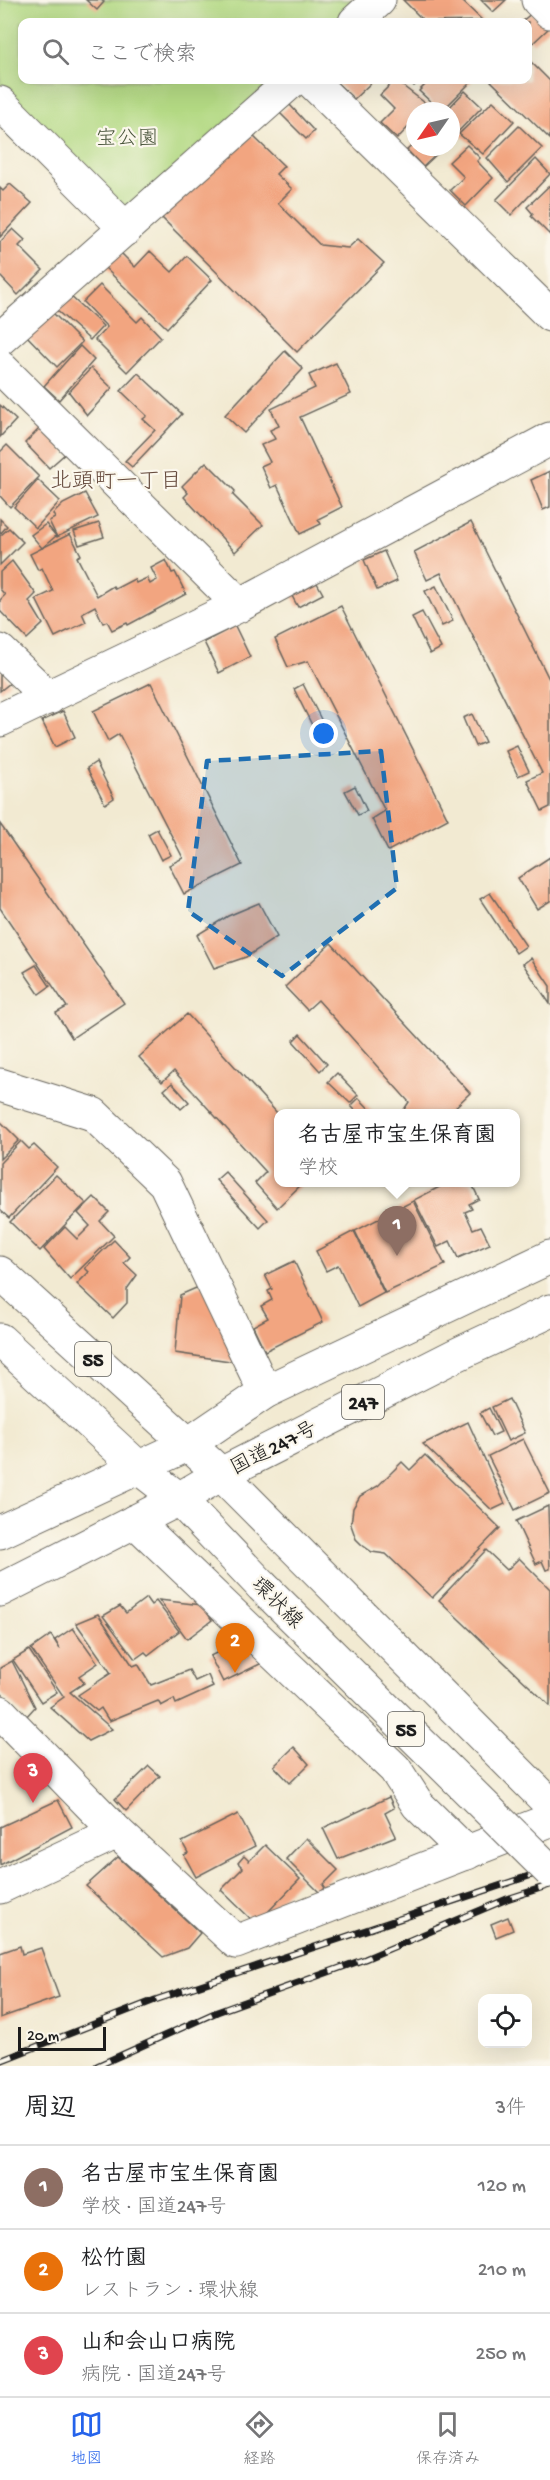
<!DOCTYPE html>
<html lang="ja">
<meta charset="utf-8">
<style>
body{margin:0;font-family:"Gochi Hand","Klee One",sans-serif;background:#f6f6f6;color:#202124}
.controls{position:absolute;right:18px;bottom:18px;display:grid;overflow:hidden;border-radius:12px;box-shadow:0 6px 24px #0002}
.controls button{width:54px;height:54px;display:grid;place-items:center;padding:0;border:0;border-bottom:2px solid #e0e0e0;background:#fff;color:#202124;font:30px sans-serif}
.compass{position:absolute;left:406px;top:102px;width:54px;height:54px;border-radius:50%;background:#fff;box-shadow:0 6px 24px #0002;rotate:236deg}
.scale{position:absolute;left:18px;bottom:15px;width:88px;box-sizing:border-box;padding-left:6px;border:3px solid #1c1c1c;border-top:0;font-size:16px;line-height:21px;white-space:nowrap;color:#1c1c1c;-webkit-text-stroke:4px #fbf7ec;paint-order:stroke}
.you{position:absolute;left:324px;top:734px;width:21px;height:21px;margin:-15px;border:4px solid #fff;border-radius:50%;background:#1a73e8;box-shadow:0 0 0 9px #1a73e833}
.badge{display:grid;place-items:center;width:39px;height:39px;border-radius:50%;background:#2563eb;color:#fff;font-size:20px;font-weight:700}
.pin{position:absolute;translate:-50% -50px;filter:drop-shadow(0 2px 3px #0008)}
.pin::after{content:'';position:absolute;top:32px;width:21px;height:18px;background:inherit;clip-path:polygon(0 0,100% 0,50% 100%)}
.popup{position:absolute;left:274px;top:1109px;width:246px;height:78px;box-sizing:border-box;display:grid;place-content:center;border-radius:12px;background:#fff;filter:drop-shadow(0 2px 4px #0005);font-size:20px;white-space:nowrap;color:#757577}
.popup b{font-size:22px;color:#202124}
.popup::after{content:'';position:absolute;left:50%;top:100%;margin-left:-12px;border:12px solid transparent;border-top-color:#fff}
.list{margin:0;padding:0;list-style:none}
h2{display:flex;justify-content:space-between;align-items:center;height:78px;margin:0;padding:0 24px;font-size:26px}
h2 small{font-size:20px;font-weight:400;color:#757577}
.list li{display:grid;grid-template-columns:39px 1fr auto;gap:18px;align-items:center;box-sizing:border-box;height:84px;padding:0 24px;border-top:2px solid #e0e0e0}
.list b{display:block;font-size:22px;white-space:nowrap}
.list p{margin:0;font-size:20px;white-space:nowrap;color:#757577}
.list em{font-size:20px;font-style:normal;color:#757577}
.icon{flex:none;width:33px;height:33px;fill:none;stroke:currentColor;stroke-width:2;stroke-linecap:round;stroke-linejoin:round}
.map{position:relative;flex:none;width:550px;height:2066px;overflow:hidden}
.search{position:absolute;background:#fff;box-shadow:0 6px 24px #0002;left:18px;right:18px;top:18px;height:66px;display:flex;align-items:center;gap:15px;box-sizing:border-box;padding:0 21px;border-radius:12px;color:#757577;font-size:22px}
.sheet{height:330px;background:#fff}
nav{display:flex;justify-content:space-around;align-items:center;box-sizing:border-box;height:84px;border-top:2px solid #e0e0e0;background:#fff;font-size:16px;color:#757577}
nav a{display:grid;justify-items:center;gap:3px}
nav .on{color:#2563eb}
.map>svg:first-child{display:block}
</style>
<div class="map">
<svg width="550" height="2066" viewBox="0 0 550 2066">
<rect width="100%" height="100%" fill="#fbf7ec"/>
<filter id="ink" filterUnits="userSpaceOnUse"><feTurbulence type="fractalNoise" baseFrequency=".0167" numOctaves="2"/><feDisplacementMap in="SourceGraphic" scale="12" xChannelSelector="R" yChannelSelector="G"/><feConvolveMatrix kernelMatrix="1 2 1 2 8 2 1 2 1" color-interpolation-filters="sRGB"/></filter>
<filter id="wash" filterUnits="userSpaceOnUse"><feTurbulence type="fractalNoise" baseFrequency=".008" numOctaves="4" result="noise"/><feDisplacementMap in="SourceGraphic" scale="24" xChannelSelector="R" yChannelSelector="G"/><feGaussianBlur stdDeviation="1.35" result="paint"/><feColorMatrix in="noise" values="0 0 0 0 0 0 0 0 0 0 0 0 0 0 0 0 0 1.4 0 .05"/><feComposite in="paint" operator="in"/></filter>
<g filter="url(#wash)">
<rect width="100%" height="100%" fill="#f2ead2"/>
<path fill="#b3d983" stroke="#687a50" stroke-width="1.5" d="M0,0H360L336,22H22V80H273L125,216L0,86Z"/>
<g id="blocks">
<g fill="#f2a580">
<path d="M86,0H101L104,2L97,10Z"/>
<path d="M403,0H461L483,21L425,22Z"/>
<path d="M481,0H506L493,12Z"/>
<path d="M532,13L549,28L533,43L528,38V22H521Z"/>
<path d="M528,59L550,81V139L490,80H528Z"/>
<path d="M334,80H374L354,99Z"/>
<path d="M395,80L429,106L424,111H415V120L397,139L380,123L394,109L380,95Z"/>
<path d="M408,80H421L414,86Z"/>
<path d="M430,80H470L472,81L442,111H434L429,106L432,103L419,91Z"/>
<path d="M465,91L482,107L451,139V111H446Z"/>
<path d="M493,101L514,121L483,154L459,134Z"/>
<path d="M290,105L314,131L306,139L280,113Z"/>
<path d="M519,126L542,148L508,182L487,158Z"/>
<path d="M252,135L284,166L276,174L292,189L278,203L320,245L348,248L358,239L384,263L297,352L161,217Z"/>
<path d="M415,143V147H434L439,152L423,167L407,150Z"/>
<path d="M467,145L480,158L477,161L493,178L466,206L450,190L464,177L449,162Z"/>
<path d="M536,159L550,174L511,215L496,200Z"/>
<path d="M10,184L32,203L0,237V188L3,191Z"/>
<path d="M550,185V235L531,216L533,214L527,207Z"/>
<path d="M13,229L25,240L19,246L43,270L18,295L0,276V242Z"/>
<path d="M118,250L135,267L150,251L172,272L187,256L212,280L167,328L103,266Z"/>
<path d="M100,285L137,322L142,317L161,337L127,372L95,340L107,327L83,302Z"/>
<path d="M68,294L103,326L90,340L54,308Z"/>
<path d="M47,307L82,342L57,367L23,332Z"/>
<path d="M80,346L94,360L59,400L44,386Z"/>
<path d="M285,351L303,369L244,433L225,415Z"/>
<path d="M336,363L351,394L300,417L342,507L318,519L321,524L300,534L277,485L271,488L261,466L270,462L261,445L275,439L270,430L279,426L271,409L315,388L309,375Z"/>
<path d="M91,368L112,388L87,415L69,392Z"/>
<path d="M138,373L182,414L132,467L125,461L155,430L143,419L147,416L121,391Z"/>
<path d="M0,405L16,420L0,437Z"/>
<path d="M41,427L66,453L49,468L25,443Z"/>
<path d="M7,445L39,477L10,507L0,496V452Z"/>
<path d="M206,462L235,491L233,495L263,525L235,552L184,497L188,493L182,486Z"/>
<path d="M550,471V507L543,510L531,480Z"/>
<path d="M38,480L60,501L36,528L14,507Z"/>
<path d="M85,493L98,517L57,537L49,521L55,518L53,514L63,504Z"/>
<path d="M0,519L7,526L0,534Z"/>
<path d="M471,522L550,681V807L542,811L527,780L542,773L441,573L427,580L414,552Z"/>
<path d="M99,523L104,537L79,545L74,531Z"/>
<path d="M46,524L56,536L42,548L31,535Z"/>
<path d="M9,528L23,542L0,565V536Z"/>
<path d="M70,534L81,555L77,557L97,596L113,586L115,589L134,579L136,583L147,578L150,584L157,580L151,568L166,560L172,573L175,572L186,594L128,625L127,623L112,630L107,621L103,623L95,606L82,613L86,622L55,637L36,599L53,591L42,568L38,570L30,554Z"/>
<path d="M384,551L397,581L377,590L364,560Z"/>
<path d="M12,561L36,594L29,601L43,624L27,639L0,611V600L5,595L0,589V572Z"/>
<path d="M317,583L323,594L298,607L292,596Z"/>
<path d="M436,586L453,621L442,626L425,591Z"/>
<path d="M341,606L448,819L388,851L372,819L385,811L308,661L288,667L275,639Z"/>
<path d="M422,612L441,648L430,654L412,617Z"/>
<path d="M235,626L250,657L219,673L204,642Z"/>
<path d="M0,670L10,683L0,691Z"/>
<path d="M151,683L242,865L184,894L169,865L183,858L119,734L108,741L93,711Z"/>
<path d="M303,684L332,741L322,745L294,689Z"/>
<path d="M63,711L75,737L55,747L42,721Z"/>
<path d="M472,714L485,742L475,746L463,718Z"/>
<path d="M517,746L529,771L518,776L506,751Z"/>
<path d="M96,762L114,798L105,804L87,768Z"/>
<path d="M355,786L367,811L358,815L345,791Z"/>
<path d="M0,824L124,1003L72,1038L56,1013L67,1007L0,908Z"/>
<path d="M157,829L171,855L161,860L148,834Z"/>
<path d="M550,857V901L537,909L518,878Z"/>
<path d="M490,893L526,946L516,953L480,899Z"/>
<path d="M259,903L277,937L246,957L214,968L197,935L228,916Z"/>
<path d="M331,943L470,1093L448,1114H401L409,1102L318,1000L307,1010L285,987Z"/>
<path d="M531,958L550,986V1004L523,964Z"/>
<path d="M36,965L50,986L39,994L24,972Z"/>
<path d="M187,1014L278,1114V1182H304L277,1208L255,1183L266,1172L174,1071L162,1082L139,1057Z"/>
<path d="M300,1034L327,1064L320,1071L293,1041Z"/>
<path d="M337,1073L358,1095L350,1103L328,1082Z"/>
<path d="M172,1083L189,1102L181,1109L164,1090Z"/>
<path d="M359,1098L374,1114H359L351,1106Z"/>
<path d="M0,1121L19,1140L0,1159Z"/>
<path d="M21,1141L29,1149L34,1145L57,1167L9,1218L0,1210V1163Z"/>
<path d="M225,1172L268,1220L260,1228L216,1180Z"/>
<path d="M56,1175L86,1203L40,1251L10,1222Z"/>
<path d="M449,1182H471L479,1199L469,1204L472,1209L465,1212L473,1229L481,1226L490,1244L458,1258L450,1241L438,1247L414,1200Z"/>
<path d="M94,1197L109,1212L100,1221L114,1236L70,1279L44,1249L65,1227L77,1239L90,1226L78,1213Z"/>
<path d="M413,1201L445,1265L385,1293L355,1231Z"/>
<path d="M354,1231L384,1293L358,1307L338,1265L326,1271L316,1251Z"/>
<path d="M114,1240L130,1257L124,1263L137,1275L127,1289V1303L113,1318L77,1284L89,1272L85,1268Z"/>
<path d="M294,1261L323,1322L265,1351L253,1326L268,1318L261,1306L272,1300L268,1291L272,1289L265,1275Z"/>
<path d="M203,1285L237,1362L175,1353L180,1295Z"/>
<path d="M509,1399L525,1433L508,1441L492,1407Z"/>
<path d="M489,1408L501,1432L492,1436L480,1413Z"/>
<path d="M468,1422L505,1504L492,1510L423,1444Z"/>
<path d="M523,1439L550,1493L515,1510L488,1456Z"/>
<path d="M425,1455L500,1528L432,1598L386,1554L372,1552L362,1545L356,1539L351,1525L353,1508L360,1496L378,1486L402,1462L410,1470Z"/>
<path d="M548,1506L550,1569L546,1570L542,1561L536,1564L516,1521Z"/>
<path d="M486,1550L507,1570L519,1558L550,1589V1706L439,1600Z"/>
<path d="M146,1598L151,1605L156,1601L179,1631L148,1655L145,1652L135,1659L103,1616L120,1606L126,1613Z"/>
<path d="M159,1600L202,1605L212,1620L187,1639Z"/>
<path d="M98,1614L133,1666L138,1664L151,1685L189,1670L195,1681L208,1675L213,1687L176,1704L174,1699L161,1706L158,1701L109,1721L101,1708L97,1711L78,1695L111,1673L76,1623Z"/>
<path d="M73,1628L98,1663L79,1676L84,1683L70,1692L112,1729L88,1741L50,1707L64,1697L31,1649L51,1635L60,1649L55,1640Z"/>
<path d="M239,1642L262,1663L223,1682L210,1656Z"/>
<path d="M29,1650L57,1692L41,1702L13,1660Z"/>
<path d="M12,1661L35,1707L26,1717L0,1692V1668Z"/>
<path d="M294,1747L309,1764L290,1783L274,1766Z"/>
<path d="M149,1766L160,1776L126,1811L115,1799Z"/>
<path d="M389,1797L394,1808L385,1813L396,1836L338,1859L323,1828Z"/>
<path d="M58,1800L72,1827L0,1865V1827Z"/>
<path d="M238,1814L255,1846L196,1877L184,1855L188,1853L182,1842Z"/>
<path d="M306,1838L338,1870L323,1885L325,1888L320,1893L286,1859Z"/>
<path d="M265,1845L300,1879L260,1920L253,1921L221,1890L243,1868L238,1863L244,1856L249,1861Z"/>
<path d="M118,1857L200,1933L187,1948L163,1957L86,1886Z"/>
<path d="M508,1917L513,1930L496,1937L491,1924Z"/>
<path d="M20,1946L22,1954L41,1948L59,1997L0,2018V1953Z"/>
</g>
</g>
</g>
<g filter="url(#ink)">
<use href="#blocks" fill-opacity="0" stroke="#67645c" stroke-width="1.5"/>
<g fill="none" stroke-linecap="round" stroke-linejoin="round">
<g stroke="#67645c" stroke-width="35">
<g id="minor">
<path d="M538,0L550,12"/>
<path d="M355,22L379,0"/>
<path d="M310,80L550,315"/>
<path d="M0,103L126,229"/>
<path d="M0,339L293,80"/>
<path d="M0,367L240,605"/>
<path d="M0,651L49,698"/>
<path d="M0,720L240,605L550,439"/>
<path d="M0,1085L93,1114L165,1183L265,1392"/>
<path d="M135,1521L395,1769L418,1805L467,1853"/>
<path d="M0,1712L117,1832"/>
<path d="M0,1887L117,1832L236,1942L550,1820"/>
</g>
</g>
<g stroke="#67645c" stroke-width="35">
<g id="major">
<path d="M0,1273L221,1474L550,1804"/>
<path d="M0,1340L139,1468L179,1499L262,1586"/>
</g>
</g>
<g stroke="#67645c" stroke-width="35">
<g id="highway">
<path d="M0,1532L187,1445L265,1392L550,1257"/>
<path d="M0,1590L179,1499L221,1474L454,1356L550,1311"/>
</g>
</g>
<use href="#minor" stroke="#fff" stroke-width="33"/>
<use href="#major" stroke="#fff" stroke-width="33"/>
<use href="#highway" stroke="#fff" stroke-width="33"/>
<g stroke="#1c1c1c" stroke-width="7">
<g id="rail">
<path d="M0,2061L155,2000L550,1869"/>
<path d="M97,2066L217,2012L365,1959L507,1899L550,1885"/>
</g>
</g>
<use href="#rail" stroke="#fbf7ec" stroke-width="4.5" stroke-dasharray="14" stroke-linecap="butt"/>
<g stroke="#67645c" stroke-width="35" stroke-linecap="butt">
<path id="major-bridge" d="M262,1586L550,1871"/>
</g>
<use href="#major-bridge" stroke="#fff" stroke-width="33"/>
</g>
</g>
<path fill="#1f6fb2" fill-opacity="0.2" stroke="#1f6fb2" stroke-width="4.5" stroke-dasharray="12 8" stroke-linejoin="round" d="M381,751L397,888L282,976L188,911L207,761Z"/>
<g text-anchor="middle" stroke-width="4.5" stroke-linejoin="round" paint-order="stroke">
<g fill="#fbf7ec" stroke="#5f5e5a" stroke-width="1.5">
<rect x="75" y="1342" width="36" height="34" rx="4.5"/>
<rect x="342" y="1385" width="42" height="34" rx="4.5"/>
<rect x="388" y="1712" width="36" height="34" rx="4.5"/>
</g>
<g font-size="20" font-weight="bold" fill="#1c1c1c">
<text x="93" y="1366">55</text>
<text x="363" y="1409">247</text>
<text x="406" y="1736">55</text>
</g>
<g font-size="21" fill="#49553b" stroke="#fbf7ec">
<text x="127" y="144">宝公園</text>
</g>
<g font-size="21" fill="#1c1c1c" stroke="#fbf7ec">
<text transform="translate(273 1447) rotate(-27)" y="7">国道247号</text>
<text transform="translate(278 1602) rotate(45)" y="7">環状線</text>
</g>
<g font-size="22" fill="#674c3f" stroke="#fbf7ec">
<text x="116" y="487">北頭町一丁目</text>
</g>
</g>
</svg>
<div class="controls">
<button><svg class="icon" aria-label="locate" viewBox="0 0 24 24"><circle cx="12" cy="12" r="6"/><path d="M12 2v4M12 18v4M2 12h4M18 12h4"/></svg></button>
</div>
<svg class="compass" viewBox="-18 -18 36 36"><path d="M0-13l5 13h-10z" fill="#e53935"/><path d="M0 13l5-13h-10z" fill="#757577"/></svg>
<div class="scale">20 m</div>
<div class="you"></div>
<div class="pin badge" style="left:397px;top:1256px;background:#8d6e63">1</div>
<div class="popup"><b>名古屋市宝生保育園</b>学校</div>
<div class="pin badge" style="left:235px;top:1673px;background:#e8710a">2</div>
<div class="pin badge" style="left:33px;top:1803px;background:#e0444e">3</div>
<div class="search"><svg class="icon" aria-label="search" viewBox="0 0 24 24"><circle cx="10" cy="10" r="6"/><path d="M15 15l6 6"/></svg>ここで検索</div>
</div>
<section class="sheet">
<h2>周辺<small>3件</small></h2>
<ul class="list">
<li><span class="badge" style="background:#8d6e63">1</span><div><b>名古屋市宝生保育園</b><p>学校 · 国道247号</p></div><em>120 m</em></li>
<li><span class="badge" style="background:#e8710a">2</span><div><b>松竹園</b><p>レストラン · 環状線</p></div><em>210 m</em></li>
<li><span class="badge" style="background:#e0444e">3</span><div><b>山和会山口病院</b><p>病院 · 国道247号</p></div><em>250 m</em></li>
</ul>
</section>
<nav>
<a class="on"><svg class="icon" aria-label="map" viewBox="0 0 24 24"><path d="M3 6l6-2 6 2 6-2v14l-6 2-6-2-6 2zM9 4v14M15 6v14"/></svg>地図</a>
<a><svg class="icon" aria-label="directions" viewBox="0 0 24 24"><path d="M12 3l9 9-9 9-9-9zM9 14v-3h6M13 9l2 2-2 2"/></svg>経路</a>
<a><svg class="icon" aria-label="saved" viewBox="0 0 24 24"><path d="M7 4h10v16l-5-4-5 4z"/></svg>保存済み</a>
</nav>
